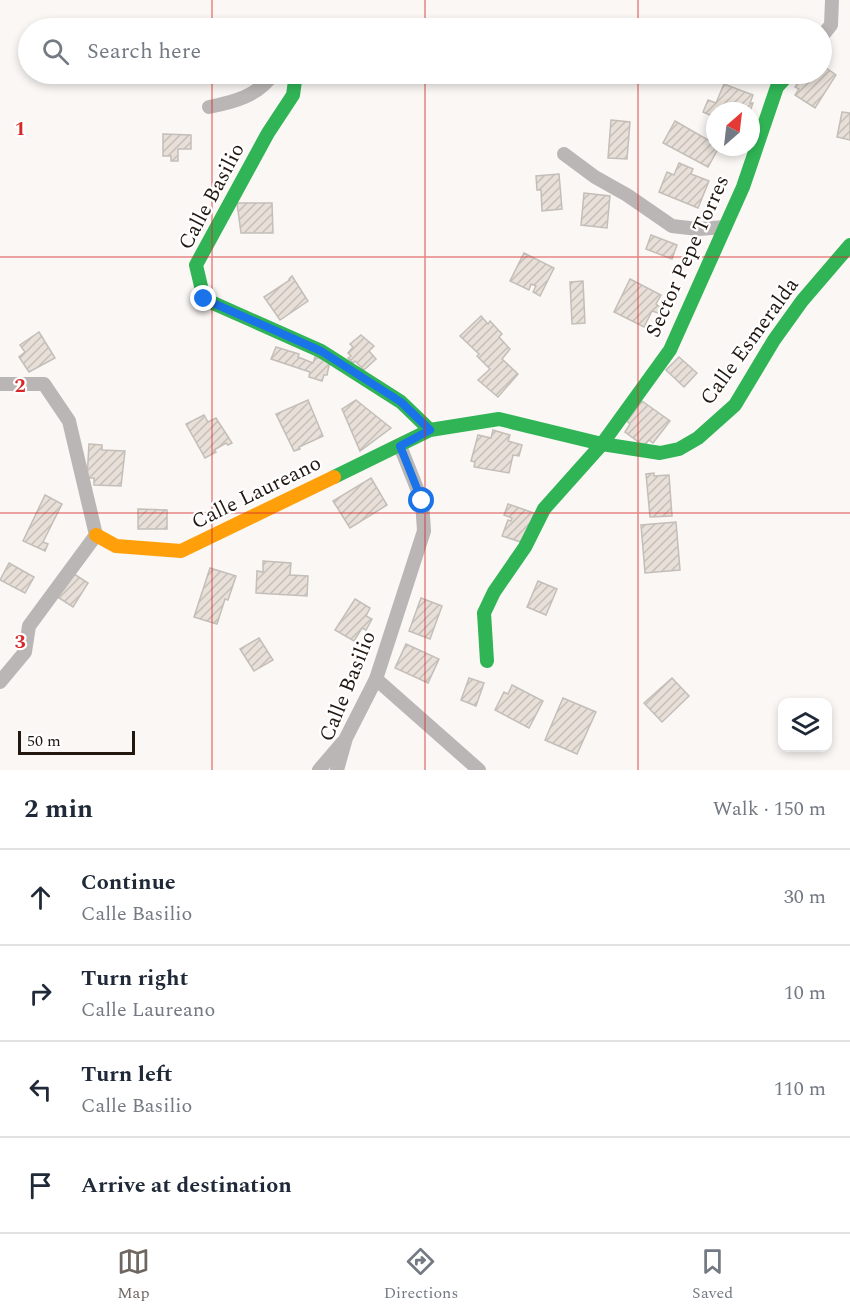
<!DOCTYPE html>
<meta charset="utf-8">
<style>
body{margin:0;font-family:Spectral,serif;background:#f2f2f3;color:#1f2937}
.controls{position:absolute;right:18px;bottom:18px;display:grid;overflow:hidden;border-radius:12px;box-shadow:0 3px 9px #0003}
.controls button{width:54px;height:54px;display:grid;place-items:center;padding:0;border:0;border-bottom:2px solid #e0e1e3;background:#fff;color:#1f2937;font:30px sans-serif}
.compass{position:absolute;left:706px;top:102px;width:54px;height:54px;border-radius:50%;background:#fff;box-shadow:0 3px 9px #0003;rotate:28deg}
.scale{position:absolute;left:18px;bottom:15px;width:117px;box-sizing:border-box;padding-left:6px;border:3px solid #221810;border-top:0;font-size:16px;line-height:21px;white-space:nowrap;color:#221810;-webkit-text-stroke:4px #fff;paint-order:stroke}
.stop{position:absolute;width:18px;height:18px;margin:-14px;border:4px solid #1a73e8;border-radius:50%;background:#fff}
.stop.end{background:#1a73e8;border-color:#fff;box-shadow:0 2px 6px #0008}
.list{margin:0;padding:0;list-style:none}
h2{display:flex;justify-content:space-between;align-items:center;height:78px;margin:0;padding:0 24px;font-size:26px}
h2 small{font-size:20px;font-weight:400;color:#747a83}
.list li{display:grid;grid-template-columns:39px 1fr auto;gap:18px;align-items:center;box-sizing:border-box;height:96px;padding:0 24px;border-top:2px solid #e0e1e3}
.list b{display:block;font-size:22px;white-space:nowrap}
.list p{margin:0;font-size:20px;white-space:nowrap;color:#747a83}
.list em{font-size:20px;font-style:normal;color:#747a83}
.icon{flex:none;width:33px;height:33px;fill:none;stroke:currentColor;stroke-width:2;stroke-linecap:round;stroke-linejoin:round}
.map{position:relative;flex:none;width:850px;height:770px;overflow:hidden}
.search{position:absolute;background:#fff;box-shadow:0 3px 9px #0003;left:18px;right:18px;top:18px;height:66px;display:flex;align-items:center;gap:15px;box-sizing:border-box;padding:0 21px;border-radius:33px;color:#747a83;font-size:22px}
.sheet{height:462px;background:#fff}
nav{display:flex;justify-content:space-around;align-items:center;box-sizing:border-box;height:84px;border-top:2px solid #e0e1e3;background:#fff;font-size:16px;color:#747a83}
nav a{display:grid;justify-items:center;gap:3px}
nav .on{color:#6e6660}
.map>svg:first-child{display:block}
</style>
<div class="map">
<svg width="850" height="770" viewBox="0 0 850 770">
<defs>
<pattern id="building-hatch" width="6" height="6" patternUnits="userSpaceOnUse" patternTransform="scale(1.5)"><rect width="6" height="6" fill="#e7dfd8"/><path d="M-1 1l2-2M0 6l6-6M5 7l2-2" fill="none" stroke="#c6bfb8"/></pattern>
</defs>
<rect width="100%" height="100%" fill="#faf7f4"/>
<g fill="url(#building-hatch)" stroke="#c4beb9" stroke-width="1.5">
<path d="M822,65L836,75L815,108L795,95L799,89L795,87L804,74H822Z"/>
<path d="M724,84L753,95L750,103H753L750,111H715V117L703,112L708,100L716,103Z"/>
<path d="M842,112L850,113V140L837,137Z"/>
<path d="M611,120L630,122L627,159L608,158Z"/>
<path d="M675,121L715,144V147H719L708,167L663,143Z"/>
<path d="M163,134L191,135V149H178V161H171V156H163Z"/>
<path d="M679,163L693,169L691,174L709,181L698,208L659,192L667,172L674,175Z"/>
<path d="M559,174L562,209L542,211L541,190H537L536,176Z"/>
<path d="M584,193L610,196L607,228L581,225Z"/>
<path d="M237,203H272L273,233H241Z"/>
<path d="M651,235L677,245L672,259L646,249Z"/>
<path d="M524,253L554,268L540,296L533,292L536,286L531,284L529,290L510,281Z"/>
<path d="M292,276L308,301L280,320L264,297L290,280L289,279Z"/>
<path d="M630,279L661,295L656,304L661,308L660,311L658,313L652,311L644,327L614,312Z"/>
<path d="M583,281L585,323L572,324L570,282Z"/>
<path d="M481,316L488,324L490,321L502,334L499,337L510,349L502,359L518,374L498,397L478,380L490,369L477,356L479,354L460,336Z"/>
<path d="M39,332L55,358L29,372L19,357L25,352L20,345Z"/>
<path d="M361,335L374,346L369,351L376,359L364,370L355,361L353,363L348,358L351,356L348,353L353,347L350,344Z"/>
<path d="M276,347L299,354L298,357L313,363L315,357L330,361L327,375H324L322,381L309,377L310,372L271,359Z"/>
<path d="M679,357L697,373L684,387L666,370Z"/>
<path d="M308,400L323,436L299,447L300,449L294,451L276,414Z"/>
<path d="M356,400L391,428L360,451L342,409Z"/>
<path d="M642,401L670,421L653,443L649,440L644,446L625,432L630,424L627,421Z"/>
<path d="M204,415L208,422L216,418L232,443L228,445L226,443L214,450L216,452L205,458L186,424Z"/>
<path d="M493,430L510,435L508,441L522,445L519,456L513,455L509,473L474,467L475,462L471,461L478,435L491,438Z"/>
<path d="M89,444L102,445V450L125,451L121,486L94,485V478H87Z"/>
<path d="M654,473V476L669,475L672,516L650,517L646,474Z"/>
<path d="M371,478L387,505L350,528L333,501Z"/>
<path d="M45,495L62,504L43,542L48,544L45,551L23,541Z"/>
<path d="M508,504L534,513L524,543L502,536L508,520L511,521L512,518L504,515Z"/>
<path d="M138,509L167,510V529H138Z"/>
<path d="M676,522L680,570L645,573L641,525Z"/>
<path d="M263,561L291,563L290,575L308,576L307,596L256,593L257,571L263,572Z"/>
<path d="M9,563L34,577L25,593L0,580Z"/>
<path d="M210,568L236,576L228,600L225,599L217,624L194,617Z"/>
<path d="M71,572L88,583L73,607L56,596Z"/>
<path d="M538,581L557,589L546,615L527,607Z"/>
<path d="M421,598L442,606L430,639L409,631Z"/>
<path d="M355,599L370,608L366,616L372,619L366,630L362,628L354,641L335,630Z"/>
<path d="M259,638L273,660L254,671L240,649Z"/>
<path d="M406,644L439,659L428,683L395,668Z"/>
<path d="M469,678L484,683L476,706L461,700Z"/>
<path d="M672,678L689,696L662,722L644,703Z"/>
<path d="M512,685L543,701L529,728L495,710L504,692L508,694Z"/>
<path d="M563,698L596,712L577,754L545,740Z"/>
</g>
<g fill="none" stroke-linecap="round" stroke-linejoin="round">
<g stroke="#bab6b6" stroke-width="14">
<path d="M822,36L831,25L832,0"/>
<path d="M209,107C234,102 258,96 273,74"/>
<path d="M564,154L595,177L627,195L672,226L698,229L725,227"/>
<path d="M0,384H44L69,421L96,535L29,626L25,652L0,682"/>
<path d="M376,679L479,770"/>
<path d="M319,770L343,742"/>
<path d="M337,770L346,738L376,679L424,531L422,501L400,446"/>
</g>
<g stroke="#30b455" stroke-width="14">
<path d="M296,74L293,95L268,133L196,265L204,299L321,351L401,402L430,430"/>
<path d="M334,477L430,430L499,419L602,444L660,453L679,449L698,438L735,405L774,340L802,301L850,245"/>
<path d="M487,661L484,613L494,592L525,547L544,509L602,444L670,350L743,187L777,87L789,74"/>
</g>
<path stroke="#ff9f0a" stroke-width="14" d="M96,535L116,546L181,551L334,477"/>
</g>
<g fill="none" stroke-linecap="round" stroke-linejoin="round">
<path stroke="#1a73e8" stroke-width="8" d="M204,299L321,351L401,402L430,430L400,446L422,501"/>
</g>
<path fill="none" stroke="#d62828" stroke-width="1.5" stroke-opacity="0.55" d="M212,0V28M425,0V28M638,0V28M212,74V770M425,74V770M638,74V770M0,257H850M0,513H850"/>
<g text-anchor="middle" stroke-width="4.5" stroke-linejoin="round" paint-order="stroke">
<g font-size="21" fill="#221810" stroke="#fff">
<text transform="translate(211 196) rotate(-62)" y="7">Calle Basilio</text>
<text transform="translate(687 256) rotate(-66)" y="7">Sector Pepe Torres</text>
<text transform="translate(749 341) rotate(-54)" y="7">Calle Esmeralda</text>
<text transform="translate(256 492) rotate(-26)" y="7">Calle Laureano</text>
<text transform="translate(347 686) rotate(-68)" y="7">Calle Basilio</text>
</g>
</g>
<g font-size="20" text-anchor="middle" font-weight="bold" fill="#d62828" stroke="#fff" stroke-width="4.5" stroke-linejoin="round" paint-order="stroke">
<text x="20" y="135">1</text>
<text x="20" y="392">2</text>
<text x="20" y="648">3</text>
</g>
</svg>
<div class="controls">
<button><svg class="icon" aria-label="layers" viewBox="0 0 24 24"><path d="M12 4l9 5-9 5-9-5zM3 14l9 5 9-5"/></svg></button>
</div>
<svg class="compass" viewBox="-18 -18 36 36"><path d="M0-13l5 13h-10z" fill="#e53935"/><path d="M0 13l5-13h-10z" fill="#747a83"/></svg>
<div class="scale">50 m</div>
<div class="stop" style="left:422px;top:501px"></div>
<div class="stop end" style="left:204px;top:299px"></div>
<div class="search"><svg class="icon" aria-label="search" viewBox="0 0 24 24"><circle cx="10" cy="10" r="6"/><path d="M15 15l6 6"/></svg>Search here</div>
</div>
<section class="sheet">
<h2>2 min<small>Walk · 150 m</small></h2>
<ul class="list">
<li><svg class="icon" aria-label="ahead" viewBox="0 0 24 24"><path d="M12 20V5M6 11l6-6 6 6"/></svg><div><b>Continue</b><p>Calle Basilio</p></div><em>30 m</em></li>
<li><svg class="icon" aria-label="right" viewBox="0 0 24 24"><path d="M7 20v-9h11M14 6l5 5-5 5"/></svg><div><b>Turn right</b><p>Calle Laureano</p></div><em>10 m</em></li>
<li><svg class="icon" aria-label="left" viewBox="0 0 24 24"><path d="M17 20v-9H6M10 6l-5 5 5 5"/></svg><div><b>Turn left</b><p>Calle Basilio</p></div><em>110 m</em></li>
<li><svg class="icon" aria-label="arrive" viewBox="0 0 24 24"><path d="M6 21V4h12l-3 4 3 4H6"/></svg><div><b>Arrive at destination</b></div></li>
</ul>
</section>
<nav>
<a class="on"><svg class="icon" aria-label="map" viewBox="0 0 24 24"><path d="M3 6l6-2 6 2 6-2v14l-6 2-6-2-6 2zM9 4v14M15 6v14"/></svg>Map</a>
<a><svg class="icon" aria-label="directions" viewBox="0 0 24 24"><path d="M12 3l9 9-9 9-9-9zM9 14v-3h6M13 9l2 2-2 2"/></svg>Directions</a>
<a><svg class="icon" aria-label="saved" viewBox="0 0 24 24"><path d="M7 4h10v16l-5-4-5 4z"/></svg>Saved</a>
</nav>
